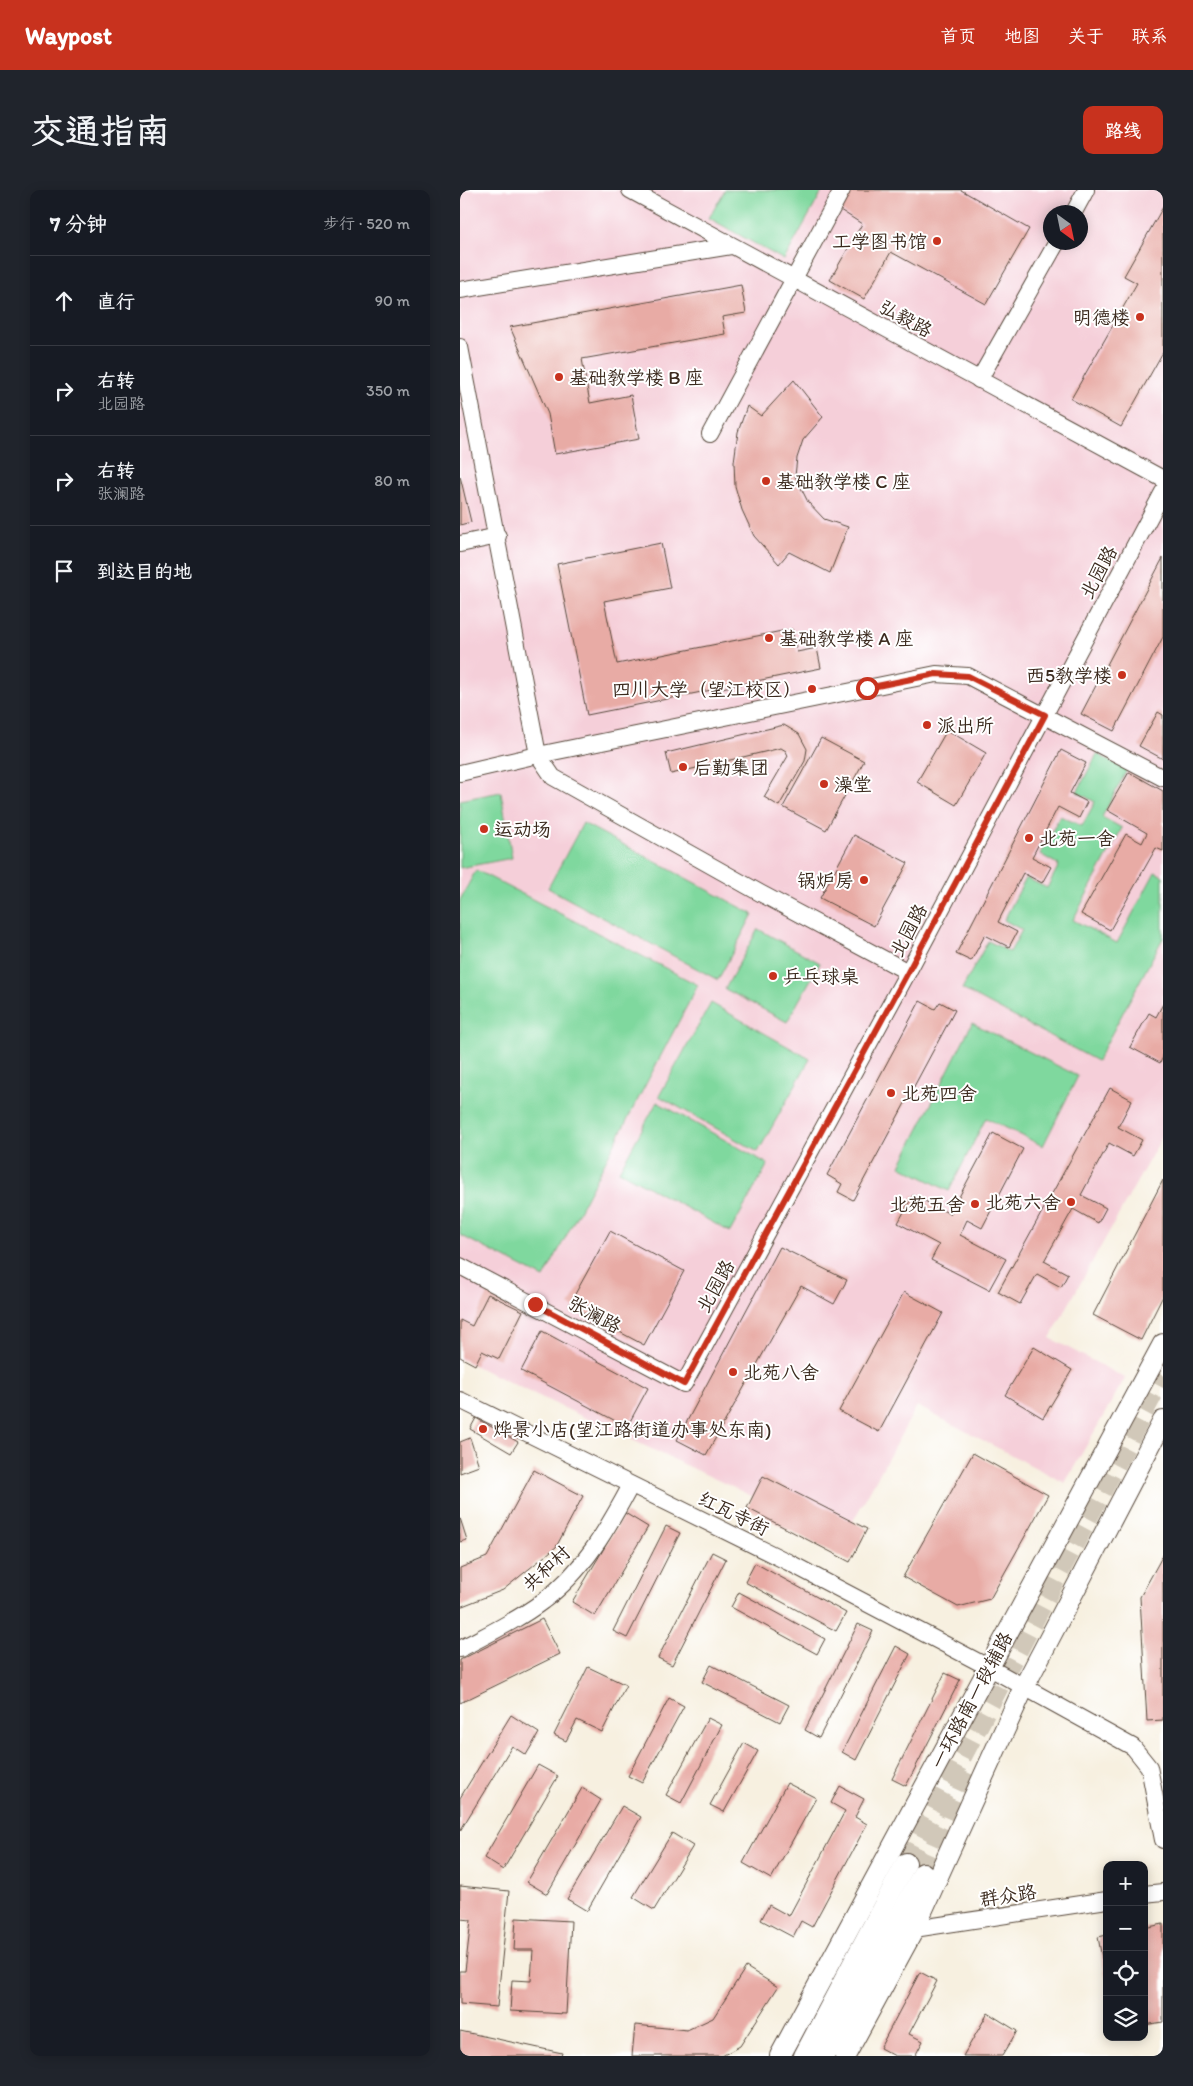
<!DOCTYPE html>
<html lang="zh">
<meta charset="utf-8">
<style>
body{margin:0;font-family:Itim,"LXGW WenKai TC",sans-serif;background:#20242c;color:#f1f3f6}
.controls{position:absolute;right:15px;bottom:15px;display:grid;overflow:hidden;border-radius:10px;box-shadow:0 2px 12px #0003}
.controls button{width:45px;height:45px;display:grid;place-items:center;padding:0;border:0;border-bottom:1px solid #363941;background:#171b24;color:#f1f3f6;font:25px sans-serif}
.compass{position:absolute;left:583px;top:15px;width:45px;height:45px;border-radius:50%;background:#171b24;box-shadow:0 2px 12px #0003;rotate:147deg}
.stop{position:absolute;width:15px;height:15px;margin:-11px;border:4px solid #c8321e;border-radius:50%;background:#fff}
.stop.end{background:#c8321e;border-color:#fff;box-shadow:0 1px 5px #0008}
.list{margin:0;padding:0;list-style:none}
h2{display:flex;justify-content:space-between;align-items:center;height:65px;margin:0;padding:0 20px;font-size:21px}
h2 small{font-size:16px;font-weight:400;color:#9ea1a6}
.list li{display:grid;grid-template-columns:32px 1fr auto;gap:15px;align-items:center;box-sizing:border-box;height:90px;padding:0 20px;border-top:1px solid #363941}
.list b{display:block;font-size:19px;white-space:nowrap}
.list p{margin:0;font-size:16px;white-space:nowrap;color:#9ea1a6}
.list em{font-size:16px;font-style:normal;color:#9ea1a6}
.icon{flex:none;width:28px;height:28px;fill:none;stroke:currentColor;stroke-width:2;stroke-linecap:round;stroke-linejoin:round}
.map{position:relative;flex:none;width:703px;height:1866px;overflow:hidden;border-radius:10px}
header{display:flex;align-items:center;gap:30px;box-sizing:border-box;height:70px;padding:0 25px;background:#c8321e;color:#fff}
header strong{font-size:24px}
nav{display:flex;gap:28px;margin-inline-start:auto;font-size:18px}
.intro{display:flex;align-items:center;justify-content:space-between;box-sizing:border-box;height:120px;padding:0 30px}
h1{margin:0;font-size:35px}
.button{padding:12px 22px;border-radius:10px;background:#c8321e;color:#fff;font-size:18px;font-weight:700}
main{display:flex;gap:30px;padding:0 30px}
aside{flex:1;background:#171b24;border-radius:10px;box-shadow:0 2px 12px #0003}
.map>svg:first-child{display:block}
</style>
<header>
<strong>Waypost</strong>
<nav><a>首页</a><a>地图</a><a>关于</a><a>联系</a></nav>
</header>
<div class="intro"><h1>交通指南</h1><a class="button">路线</a></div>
<main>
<aside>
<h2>7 分钟<small>步行 · 520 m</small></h2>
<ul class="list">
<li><svg class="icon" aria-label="ahead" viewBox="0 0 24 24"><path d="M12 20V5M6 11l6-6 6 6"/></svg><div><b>直行</b></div><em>90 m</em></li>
<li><svg class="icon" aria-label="right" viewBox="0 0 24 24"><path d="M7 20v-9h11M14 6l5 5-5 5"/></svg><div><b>右转</b><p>北园路</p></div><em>350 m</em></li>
<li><svg class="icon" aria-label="right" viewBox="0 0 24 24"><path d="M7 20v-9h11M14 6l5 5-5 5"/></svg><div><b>右转</b><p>张澜路</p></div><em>80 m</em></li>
<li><svg class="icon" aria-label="arrive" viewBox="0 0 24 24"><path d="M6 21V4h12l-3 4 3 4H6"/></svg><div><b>到达目的地</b></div></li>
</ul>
</aside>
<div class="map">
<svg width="703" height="1866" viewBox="0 0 703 1866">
<rect width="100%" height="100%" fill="#fff"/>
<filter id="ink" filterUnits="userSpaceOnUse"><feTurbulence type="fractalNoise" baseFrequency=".02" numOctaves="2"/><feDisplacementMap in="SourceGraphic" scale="10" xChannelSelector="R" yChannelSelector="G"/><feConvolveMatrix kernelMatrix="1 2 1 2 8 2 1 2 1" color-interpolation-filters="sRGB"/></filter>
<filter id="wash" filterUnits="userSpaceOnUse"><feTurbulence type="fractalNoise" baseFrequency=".0096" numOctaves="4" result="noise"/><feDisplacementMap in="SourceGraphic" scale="20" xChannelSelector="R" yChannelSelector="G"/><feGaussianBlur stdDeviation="1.12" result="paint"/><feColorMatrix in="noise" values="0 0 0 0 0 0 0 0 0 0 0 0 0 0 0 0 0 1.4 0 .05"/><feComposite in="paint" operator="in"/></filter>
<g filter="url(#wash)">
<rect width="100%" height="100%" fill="#f7f0e0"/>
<path fill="#f5cfd9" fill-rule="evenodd" d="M0,0H703V945L590,1148L665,1188L605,1293L457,1216L383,1349L0,1169ZM590,22H620V52H590Z"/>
<g fill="#7fd89e" stroke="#5d815e">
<path d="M265,0H363L324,70L249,28Z"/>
<path d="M637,564L667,580L642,627L662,638L613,730L657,753L695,682L703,686V748L637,871L502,799L528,751L550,762L562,740L544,730L566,688L587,698L599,675L580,664L600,626L622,636L635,612L617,602Z"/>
<path d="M41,602L52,668L0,678V610Z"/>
<path d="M123,633L293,724L258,790L88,698Z"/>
<path d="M16,680L238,795L84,1088L0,1045V710Z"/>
<path d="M298,739L360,773L327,832L265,799Z"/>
<path d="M251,813L350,869L298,962L199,906Z"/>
<path d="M512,833L618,886L583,956L526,928L489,1001L440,976Z"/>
<path d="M197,912L308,974L270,1042L159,981Z"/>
</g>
<g id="blocks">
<g fill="#e8aba5">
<path d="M388,0H501L569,39L526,114L431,62L404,109L370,90L402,34L377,18Z"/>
<path d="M703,17V162L661,237L611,209L677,93L664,86Z"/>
<path d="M281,95L286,123L262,127L265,144L122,169L130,213L171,205L179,249L95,264L88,224L50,137Z"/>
<path d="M334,190L363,227L343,250L337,268L335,286L348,312L364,329L388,337L370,383L329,362L319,374L294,346L282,320L275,296L274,272L278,242L287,216L301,226Z"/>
<path d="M0,286L11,332L0,335Z"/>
<path d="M201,353L210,398L144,411L157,474L332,439L337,462L357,458L361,478L127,525L97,374Z"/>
<path d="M703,368V447L654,541L621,524Z"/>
<path d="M698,522L703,525V569L679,556Z"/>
<path d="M324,535L339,544L347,559L345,571L319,616L304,607L328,566L326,561L321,558L211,584L206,563Z"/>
<path d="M487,540L526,563L496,615L457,592Z"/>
<path d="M361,548L404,571L366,640L323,617Z"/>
<path d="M601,560L626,573L610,603L627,612L619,628L598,617L572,667L591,677L582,693L563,683L538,732L557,742L549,757L525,745L511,771L496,764Z"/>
<path d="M669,582L703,601V661L696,658L650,740L621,724L666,644L682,653L687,643L647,620Z"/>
<path d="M394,645L448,673L414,736L360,708Z"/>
<path d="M460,811L475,819L480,812L495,820L393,1010L378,1002L382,994L367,985Z"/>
<path d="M703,814V867L700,873L670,857L689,823L696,827Z"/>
<path d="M650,898L672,910L658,937L682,950L673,966L649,953L621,1005L646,1018L638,1033L613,1019L584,1071L608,1084L601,1097L577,1084L560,1114L538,1102Z"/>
<path d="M533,943L563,959L522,1038L507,1030L500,1045L546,1069L529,1100L471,1070L479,1055L438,1033L453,1005L490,1024Z"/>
<path d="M703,990V1106L681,1150L633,1125Z"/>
<path d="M150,1041L224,1081L184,1155L109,1115Z"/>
<path d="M320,1057L387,1090L374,1114L341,1096L246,1265L217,1250Z"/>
<path d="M444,1102L483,1123L419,1242L379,1221Z"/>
<path d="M28,1104L63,1121L39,1169L22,1161L15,1175L0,1167V1130L12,1136Z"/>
<path d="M82,1141L188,1198L167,1237L61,1181Z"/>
<path d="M574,1157L612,1180L583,1228L545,1205Z"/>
<path d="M16,1228L58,1252L51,1263L10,1239Z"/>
<path d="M10,1248L19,1276L0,1283V1252Z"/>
<path d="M513,1263L588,1305L530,1409L498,1417L443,1387Z"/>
<path d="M74,1280L123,1306L96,1357L43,1400L0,1417V1378L27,1367Z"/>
<path d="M303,1286L407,1339L390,1372L287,1318Z"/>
<path d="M165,1323L188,1337L135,1426L112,1412Z"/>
<path d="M0,1328L7,1350L0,1352Z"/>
<path d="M206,1336L220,1343L167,1448L153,1441Z"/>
<path d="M252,1362L266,1369L212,1475L198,1468Z"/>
<path d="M703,1365V1530L687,1531L680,1407Z"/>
<path d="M295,1373L386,1423L376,1441L285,1392Z"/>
<path d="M279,1402L365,1449L357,1464L271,1417Z"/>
<path d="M82,1429L100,1464L0,1513V1470Z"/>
<path d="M398,1434L413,1441L359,1548L345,1540Z"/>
<path d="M436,1456L450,1464L396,1570L382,1562Z"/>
<path d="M251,1475L329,1515L320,1532L242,1492Z"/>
<path d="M128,1477L166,1495L142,1542L117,1530L106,1551L94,1545Z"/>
<path d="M485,1483L500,1490L446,1596L432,1589Z"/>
<path d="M209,1508L224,1516L182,1593L168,1586Z"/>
<path d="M51,1525L79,1543L66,1565L52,1556L0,1641V1608Z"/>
<path d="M248,1528L262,1535L221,1613L206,1605Z"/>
<path d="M284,1553L298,1561L264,1622L250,1615Z"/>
<path d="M78,1575L98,1586L43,1680L24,1668Z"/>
<path d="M327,1593L356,1608L311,1689L283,1673Z"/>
<path d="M380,1596L404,1609L395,1627L407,1634L352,1737L341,1731L333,1747L301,1730L309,1715L329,1726L385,1621L371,1613Z"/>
<path d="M122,1598L141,1610L87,1704L67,1692Z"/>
<path d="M162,1616L181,1627L127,1721L107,1709Z"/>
<path d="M212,1643L233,1656L194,1720L173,1707Z"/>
<path d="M0,1696L49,1701L37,1817L0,1814V1781H5L11,1730L0,1729Z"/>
<path d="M56,1728L111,1731L106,1824L50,1821L52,1790L71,1791L73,1760H54Z"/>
<path d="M703,1734V1832L684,1835V1738Z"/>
<path d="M647,1745V1789H646L638,1747Z"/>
<path d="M286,1777L318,1797L280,1856L262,1866H172L175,1835L227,1840L253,1828Z"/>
<path d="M460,1782L477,1791L449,1844L463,1851L455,1866H435L420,1858Z"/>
<path d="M528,1823L557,1841L542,1866H503Z"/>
<path d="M0,1841L102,1863L101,1866H0Z"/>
</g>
</g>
</g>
<g filter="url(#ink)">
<use href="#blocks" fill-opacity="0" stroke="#57483b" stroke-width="1"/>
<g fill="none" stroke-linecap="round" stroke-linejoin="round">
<g stroke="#d1c8b9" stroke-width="20" stroke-dasharray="20 10" stroke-linecap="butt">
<path d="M446,1673L703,1185"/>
<path d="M463,1683L509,1580"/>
</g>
<g stroke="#57483b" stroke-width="18">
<g id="minor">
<path d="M170,0L703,289"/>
<path d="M614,22L626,0"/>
<path d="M0,100L271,56"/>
<path d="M0,157L78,565L93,587L300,703L448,782"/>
<path d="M519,190L597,52"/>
<path d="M250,244L382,0"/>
<path d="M0,354L38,346"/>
<path d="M0,583L78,565L476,484L508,486L703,588"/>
<path d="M0,1076L224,1194L448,782L703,302"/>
<path d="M0,1210L328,1372L528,1477L673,1557L689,1577L703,1650"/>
<path d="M0,1459C28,1444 58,1430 83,1411C123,1382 148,1338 171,1295"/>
<path d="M684,1704L703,1702"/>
<path d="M454,1739L647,1710"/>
</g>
</g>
<g stroke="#57483b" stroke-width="22">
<g id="major">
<path d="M320,1866L703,1154"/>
<path d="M344,1866L446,1673"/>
<path d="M364,1866L463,1683"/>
<path d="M385,1866L454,1739L564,1497L703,1231"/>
</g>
</g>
<use href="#minor" stroke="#fff" stroke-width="16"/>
<use href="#major" stroke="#fff" stroke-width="20"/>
</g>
</g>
<g fill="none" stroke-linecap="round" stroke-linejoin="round" filter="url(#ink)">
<path stroke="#c8321e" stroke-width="6" d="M75,1114L224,1194L448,782L585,525L508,486L476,484L407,498"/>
</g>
<g fill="#c8321e" stroke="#fff" stroke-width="2">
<circle cx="477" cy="51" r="5"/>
<circle cx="680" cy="127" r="5"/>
<circle cx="99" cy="187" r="5"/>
<circle cx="306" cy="291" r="5"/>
<circle cx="309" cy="448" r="5"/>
<circle cx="662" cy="485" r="5"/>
<circle cx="352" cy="499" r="5"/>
<circle cx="467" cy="535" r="5"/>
<circle cx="223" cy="577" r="5"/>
<circle cx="364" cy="594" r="5"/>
<circle cx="24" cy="639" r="5"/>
<circle cx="569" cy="648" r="5"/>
<circle cx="404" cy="690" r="5"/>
<circle cx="313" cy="786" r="5"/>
<circle cx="431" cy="903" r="5"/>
<circle cx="611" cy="1012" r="5"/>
<circle cx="515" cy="1014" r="5"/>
<circle cx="273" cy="1182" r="5"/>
<circle cx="23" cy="1239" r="5"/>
</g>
<g text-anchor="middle" stroke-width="4" stroke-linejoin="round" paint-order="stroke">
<g font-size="19" fill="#3b2a1e" stroke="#fff" text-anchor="start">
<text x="467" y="58" text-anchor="end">工学图书馆</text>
<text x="670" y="134" text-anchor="end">明德楼</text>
<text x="109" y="194">基础教学楼 B 座</text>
<text x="316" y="298">基础教学楼 C 座</text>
<text x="319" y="455">基础教学楼 A 座</text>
<text x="652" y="492" text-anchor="end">西5教学楼</text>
<text x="342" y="506" text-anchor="end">四川大学（望江校区）</text>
<text x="477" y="542">派出所</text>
<text x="233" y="584">后勤集团</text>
<text x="374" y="601">澡堂</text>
<text x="34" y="646">运动场</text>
<text x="579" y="655">北苑一舍</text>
<text x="394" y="697" text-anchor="end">锅炉房</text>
<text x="323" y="793">乒乓球桌</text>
<text x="441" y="910">北苑四舍</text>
<text x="601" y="1019" text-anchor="end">北苑六舍</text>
<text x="505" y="1021" text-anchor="end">北苑五舍</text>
<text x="283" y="1189">北苑八舍</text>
<text x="33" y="1246">烨景小店(望江路街道办事处东南)</text>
</g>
<g font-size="19" fill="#3b2a1e" stroke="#fff">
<text transform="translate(446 128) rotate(28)" y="7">弘毅路</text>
<text transform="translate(638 382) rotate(-62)" y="7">北园路</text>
<text transform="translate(448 740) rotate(-62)" y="7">北园路</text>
<text transform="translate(255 1096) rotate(-61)" y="7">北园路</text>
<text transform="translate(135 1124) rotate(28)" y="7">张澜路</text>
<text transform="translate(274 1323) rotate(26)" y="7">红瓦寺街</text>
<text transform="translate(86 1378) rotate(-43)" y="7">共和村</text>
<text transform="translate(511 1510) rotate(-62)" y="7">一环路南一段辅路</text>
<text transform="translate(548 1705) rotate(-9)" y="7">群众路</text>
</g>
</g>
</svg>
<div class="controls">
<button>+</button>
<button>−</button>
<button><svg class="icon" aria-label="locate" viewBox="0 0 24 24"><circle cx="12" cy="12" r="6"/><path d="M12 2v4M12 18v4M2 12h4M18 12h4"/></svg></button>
<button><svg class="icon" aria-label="layers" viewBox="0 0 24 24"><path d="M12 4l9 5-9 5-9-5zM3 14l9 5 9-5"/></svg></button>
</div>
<svg class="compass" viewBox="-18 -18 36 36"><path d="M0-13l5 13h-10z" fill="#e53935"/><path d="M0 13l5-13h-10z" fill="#9ea1a6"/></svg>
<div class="stop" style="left:407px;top:498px"></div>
<div class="stop end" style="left:75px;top:1114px"></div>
</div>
</main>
